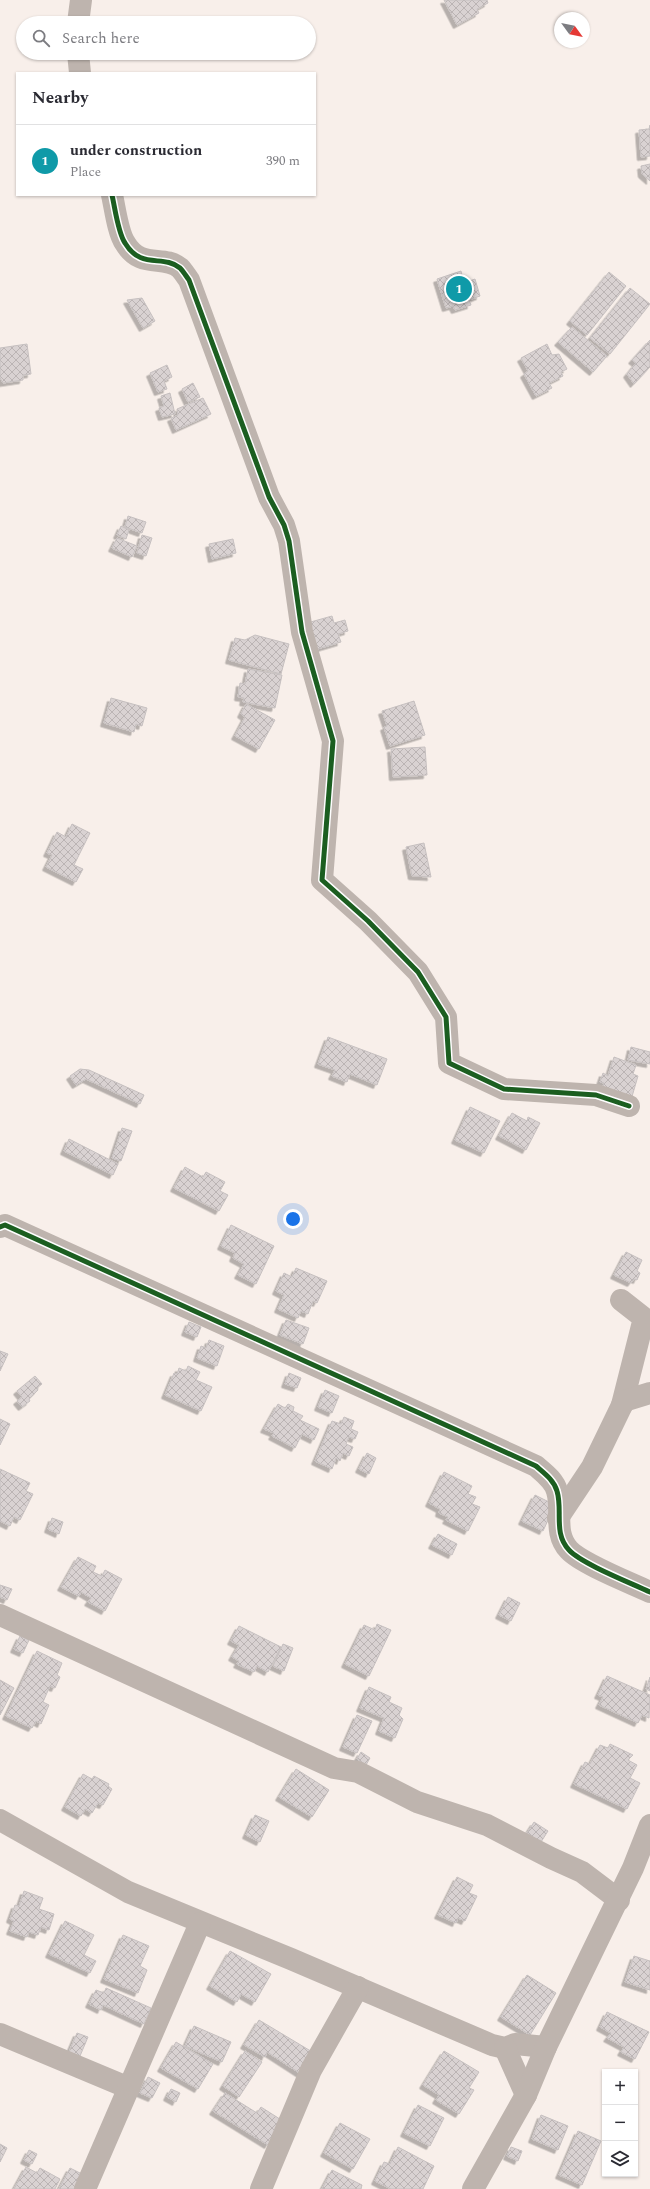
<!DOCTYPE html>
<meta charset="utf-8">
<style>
body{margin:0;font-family:Spectral,serif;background:#f2f2f3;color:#2b2b33}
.controls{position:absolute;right:12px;bottom:12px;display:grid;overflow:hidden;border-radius:0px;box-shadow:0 1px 3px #0004}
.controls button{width:36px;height:36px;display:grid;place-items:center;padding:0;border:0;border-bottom:1px solid #e1e1e2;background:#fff;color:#2b2b33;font:20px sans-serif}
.compass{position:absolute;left:554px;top:12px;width:36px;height:36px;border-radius:50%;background:#fff;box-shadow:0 1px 3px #0004;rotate:123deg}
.you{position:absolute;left:293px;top:1219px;width:14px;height:14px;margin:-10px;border:3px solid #fff;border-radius:50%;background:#1a73e8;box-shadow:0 0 0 6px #1a73e833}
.badge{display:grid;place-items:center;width:26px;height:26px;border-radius:50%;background:#db2777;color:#fff;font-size:13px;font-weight:700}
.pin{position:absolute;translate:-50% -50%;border:2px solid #fff;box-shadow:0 1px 4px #0006}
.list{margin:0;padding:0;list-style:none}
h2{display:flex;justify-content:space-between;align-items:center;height:52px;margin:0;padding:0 16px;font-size:17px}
h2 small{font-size:13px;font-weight:400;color:#7c7c81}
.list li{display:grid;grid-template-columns:26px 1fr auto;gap:12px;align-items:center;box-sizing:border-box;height:72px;padding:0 16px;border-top:1px solid #e1e1e2}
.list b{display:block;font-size:15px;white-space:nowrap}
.list p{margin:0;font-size:13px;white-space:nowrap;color:#7c7c81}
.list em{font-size:13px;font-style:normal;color:#7c7c81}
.icon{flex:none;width:22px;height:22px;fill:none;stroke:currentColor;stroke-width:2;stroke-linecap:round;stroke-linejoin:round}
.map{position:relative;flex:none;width:650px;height:2189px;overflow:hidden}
.search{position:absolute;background:#fff;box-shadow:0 1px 3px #0004;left:16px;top:16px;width:300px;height:44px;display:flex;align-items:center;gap:10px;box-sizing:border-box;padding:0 14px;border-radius:22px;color:#7c7c81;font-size:15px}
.panel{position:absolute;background:#fff;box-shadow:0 1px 3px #0004;left:16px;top:72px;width:300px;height:124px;border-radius:0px}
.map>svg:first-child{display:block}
</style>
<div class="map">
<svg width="650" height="2189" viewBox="0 0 650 2189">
<defs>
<pattern id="building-cross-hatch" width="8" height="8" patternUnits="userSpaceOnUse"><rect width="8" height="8" fill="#d9d2d2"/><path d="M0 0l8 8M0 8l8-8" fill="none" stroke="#bbb4b4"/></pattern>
<filter id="shadow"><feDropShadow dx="-3.5" dy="3.5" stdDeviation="0" flood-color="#0004"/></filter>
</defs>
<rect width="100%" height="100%" fill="#f8efea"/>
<g fill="url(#building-cross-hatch)" stroke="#c6c0c0" filter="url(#shadow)">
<path d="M444,0H487L488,3L477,9L479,13L457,25Z"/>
<path d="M650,125V156L641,157L639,130L649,129Z"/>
<path d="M650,164V181L642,174L641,166Z"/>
<path d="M461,271L464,283L475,279L480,296L469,300L471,305L455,310L453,306L446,308L437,279Z"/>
<path d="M609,272L626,286L587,335L570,321Z"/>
<path d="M630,288L650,304L610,354L590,338Z"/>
<path d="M142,298L155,321L143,328L127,300Z"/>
<path d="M572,327L607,356L593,372L558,342Z"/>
<path d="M650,340V367L634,384L627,374L636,363L632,360Z"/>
<path d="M27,344L31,374L23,375V380L3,383L0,378V348Z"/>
<path d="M547,344L552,355L559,354L567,369L561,372L563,376L549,383L552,388L536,396L524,374L528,371L521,358Z"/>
<path d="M167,365L172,377L164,381L167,389L158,392L150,373Z"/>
<path d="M193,383L200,397L188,402L182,389Z"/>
<path d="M170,393L175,414L162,417L159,408L164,406L161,396Z"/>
<path d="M203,398L211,414L176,430L171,418L178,415L177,409Z"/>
<path d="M128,516L146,522L142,533L125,527Z"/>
<path d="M121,526L129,530L126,539L117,535Z"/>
<path d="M142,535L152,538L146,556L137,553Z"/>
<path d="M117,538L137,546L132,557L112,548Z"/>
<path d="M233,539L236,553L212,559L209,544Z"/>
<path d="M332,616L334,623L345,620L348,631L338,634L341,642L314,650L307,623Z"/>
<path d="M255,635L289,644L281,674L229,660L235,638L245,640Z"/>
<path d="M248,669L282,675L275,708L243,702L244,698L238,697L240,683L245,684Z"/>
<path d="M111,698L147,708L142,726L136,724L134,732L104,723Z"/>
<path d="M414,701L425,735L390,746L384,727L387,726L382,711Z"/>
<path d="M246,704L275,720L259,749L235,736L245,717L241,714Z"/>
<path d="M425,747L427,775L393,777L391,749Z"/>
<path d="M72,824L90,833L74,865L83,869L76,882L46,867L52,855L47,853L57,832L66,837Z"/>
<path d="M424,843L431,877L412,876L406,847Z"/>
<path d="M328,1037L387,1059L377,1085L350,1074L347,1082L332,1076L335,1070L318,1064Z"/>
<path d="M631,1047L650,1052V1064L628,1060Z"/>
<path d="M614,1057L636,1065L633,1074L638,1076L631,1100L602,1090L604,1083L600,1082L603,1073L608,1076Z"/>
<path d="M80,1069L89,1070L144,1095L140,1104L86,1079L76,1085L70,1076Z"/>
<path d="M470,1107L500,1121L484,1153L455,1140Z"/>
<path d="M512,1113L527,1121L528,1117L540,1123L526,1150L499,1136Z"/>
<path d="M122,1128L132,1131L121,1161L112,1158Z"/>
<path d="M69,1139L118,1164L113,1175L64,1151Z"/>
<path d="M185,1167L203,1177L206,1172L225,1182L220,1191L228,1195L219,1211L174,1188Z"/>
<path d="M231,1225L274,1246L256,1284L238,1275L244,1264L233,1258L235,1253L221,1246Z"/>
<path d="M626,1252L642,1260L637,1271L640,1273L637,1280L634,1279L631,1283L614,1275Z"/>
<path d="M296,1268L327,1281L317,1303L313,1301L308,1314L301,1311L298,1318L278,1309L284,1295L276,1291L284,1273L292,1277Z"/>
<path d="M286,1320L309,1328L303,1344L280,1335Z"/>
<path d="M189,1322L201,1327L197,1337L185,1332Z"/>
<path d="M209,1340L224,1346L217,1366L197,1358L201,1346L206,1348Z"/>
<path d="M0,1351L8,1354L0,1371Z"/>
<path d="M188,1366L200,1372L196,1380L212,1387L201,1411L165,1395L174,1373L177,1374L179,1368L186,1371Z"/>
<path d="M289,1373L301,1378L297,1388L285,1384Z"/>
<path d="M35,1376L42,1384L37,1388L38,1390L29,1399L30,1401L22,1407L17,1401L22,1397L17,1391Z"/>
<path d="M325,1390L339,1396L332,1413L318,1407Z"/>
<path d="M278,1404L285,1408L288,1404L294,1407L293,1411L303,1416L300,1420L319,1429L314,1440L302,1434L295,1448L272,1436L274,1433L264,1429Z"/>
<path d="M344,1417L354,1421L351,1429L358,1432L355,1439L349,1437L346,1444L353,1447L349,1456L343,1453L340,1461L336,1458L332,1469L315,1461L332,1421L341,1424Z"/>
<path d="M0,1419L10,1424L0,1445Z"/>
<path d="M367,1453L376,1458L369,1474L359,1469Z"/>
<path d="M0,1469L30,1483L26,1491L33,1494L20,1520L14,1517L10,1526L0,1521Z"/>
<path d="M444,1472L472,1486L468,1494L476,1497L472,1504L480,1507L468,1531L446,1520L448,1517L439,1513L440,1509L429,1503Z"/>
<path d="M535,1495L555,1505L543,1531L522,1521Z"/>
<path d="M52,1518L63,1522L59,1534L48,1529Z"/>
<path d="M438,1534L457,1544L452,1555L432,1545Z"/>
<path d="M78,1557L96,1566L93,1572L102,1576L105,1570L122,1579L105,1611L88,1602L91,1598L81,1592L79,1596L61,1587Z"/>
<path d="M0,1585L12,1589L7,1600L0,1597Z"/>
<path d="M508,1597L520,1603L511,1621L499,1615Z"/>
<path d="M377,1624L391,1630L369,1676L345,1664L364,1625L375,1630Z"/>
<path d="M239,1626L281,1647L268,1672L257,1666L254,1672L237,1664L239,1661L232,1657L239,1645L231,1641Z"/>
<path d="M20,1636L29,1640L23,1653L14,1649Z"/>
<path d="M283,1644L293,1648L284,1671L273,1666Z"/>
<path d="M37,1651L62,1663L57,1675L60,1677L55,1688L50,1686L43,1702L49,1705L41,1724L36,1721L32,1728L6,1716Z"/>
<path d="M607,1676L650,1695L649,1718L642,1715L638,1723L599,1705L603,1697L598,1695Z"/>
<path d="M650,1677V1691L646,1689Z"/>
<path d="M0,1680L14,1688L0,1715Z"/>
<path d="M369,1687L391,1697L389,1702L402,1708L399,1715L403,1719L395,1738L379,1731L384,1718L360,1708Z"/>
<path d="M357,1715L372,1721L357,1753L343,1747Z"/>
<path d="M610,1744L633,1755L628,1760L637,1765L630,1778L640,1783L627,1809L574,1784L585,1762L590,1764L600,1745L608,1748Z"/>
<path d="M361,1752L370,1758L366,1765L357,1759Z"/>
<path d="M296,1769L329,1790L312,1817L279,1797Z"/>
<path d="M83,1774L92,1779L94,1776L109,1784L108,1786L112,1789L103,1805L98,1803L92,1813L85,1809L81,1816L65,1807Z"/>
<path d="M255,1815L269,1821L260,1842L246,1835Z"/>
<path d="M534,1822L548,1831L541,1842L527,1833Z"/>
<path d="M457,1877L473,1885L469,1893L477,1896L465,1921L458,1918L456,1923L438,1915Z"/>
<path d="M24,1891L43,1898L39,1909L54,1914L49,1930L41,1927L38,1935L29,1932L27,1937L10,1931L14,1921L10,1919L15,1905L19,1906Z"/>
<path d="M65,1921L94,1935L84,1955L96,1961L90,1973L49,1954Z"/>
<path d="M123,1935L149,1946L140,1966L147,1970L138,1993L104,1979Z"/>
<path d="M230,1951L271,1974L255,2002L241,1994L237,2002L210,1986Z"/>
<path d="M634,1956L650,1961V1990L625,1982Z"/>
<path d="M527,1975L556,1993L530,2035L501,2017Z"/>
<path d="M106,1988L151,2008L144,2024L103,2005L101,2010L89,2004L96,1990L104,1993Z"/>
<path d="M607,2012L649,2032L635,2059L621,2052L624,2047L607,2038L611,2033L600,2027Z"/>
<path d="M259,2020L314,2053L301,2074L267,2052L265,2057L244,2045Z"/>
<path d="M194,2026L231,2042L222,2062L185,2046Z"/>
<path d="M77,2033L88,2037L80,2056L69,2052Z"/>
<path d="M176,2042L213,2064L198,2089L161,2068Z"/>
<path d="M245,2051L262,2062L239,2097L223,2086Z"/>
<path d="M444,2051L479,2072L469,2088L474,2090L459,2114L436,2100L439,2095L423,2085Z"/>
<path d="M148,2077L160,2083L152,2098L140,2093Z"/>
<path d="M171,2089L180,2093L176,2102L167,2097Z"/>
<path d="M225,2093L257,2113L261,2107L283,2121L268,2145L213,2111Z"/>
<path d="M418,2105L444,2118L430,2146L404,2133Z"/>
<path d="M541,2115L568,2126L558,2150L532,2139Z"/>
<path d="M340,2123L370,2139L353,2169L324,2153Z"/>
<path d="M578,2131L601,2141L582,2185L559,2175Z"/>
<path d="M0,2144L7,2148L0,2162Z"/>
<path d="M398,2147L434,2166L423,2189H391L375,2181L384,2162L390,2164Z"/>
<path d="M511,2147L522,2151L518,2161L507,2156Z"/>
<path d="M29,2150L37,2154L32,2164L24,2160Z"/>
<path d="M26,2167L37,2173L40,2168L60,2179L55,2189H14Z"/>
<path d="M70,2168L84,2175L77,2189H59Z"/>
<path d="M332,2170L362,2185L361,2189H322Z"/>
</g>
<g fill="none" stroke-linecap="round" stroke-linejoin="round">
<g stroke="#beb4ae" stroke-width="22">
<path d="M78,23L81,0"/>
<path d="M78,53L80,73"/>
<path d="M112,195C115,208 118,233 125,243C141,270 163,254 180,268C183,271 186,276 189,280L269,497L284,525L289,541L302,632L333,741L322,880L368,921L418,972L446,1017L449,1063L504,1089L596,1095L629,1106"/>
<path d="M0,1227L5,1225L536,1466C544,1473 554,1480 557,1491C563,1511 553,1533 569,1550C582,1564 631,1583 650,1592"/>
<path d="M621,1300L644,1318L622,1405"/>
<path d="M558,1518L592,1467L624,1401L650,1393"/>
<path d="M0,1615L334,1768L358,1772L417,1802L487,1825L551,1858L582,1872L619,1900"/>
<path d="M0,1820L128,1892L291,1959L492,2045L505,2048L515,2044L546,2047"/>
<path d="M0,2034L129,2088"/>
<path d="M505,2048L526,2095"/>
<path d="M85,2189L200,1923"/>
<path d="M261,2189L311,2070L358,1987"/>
<path d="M473,2189L526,2095L546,2047L633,1868L650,1825"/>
</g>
<g stroke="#fefefe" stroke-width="8">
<g id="cycleway">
<path d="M112,195C115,208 118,233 125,243C141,270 163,254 180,268C183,271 186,276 189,280L269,497L284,525L289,541L302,632L333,741L322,880L368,921L418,972L446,1017L449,1063L504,1089L596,1095L629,1106"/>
<path d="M0,1227L5,1225L536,1466C544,1473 554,1480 557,1491C563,1511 553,1533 569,1550C582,1564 631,1583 650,1592"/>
</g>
</g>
<use href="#cycleway" stroke="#1b5e20" stroke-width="5"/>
</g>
</svg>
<div class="controls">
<button>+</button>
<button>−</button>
<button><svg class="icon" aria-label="layers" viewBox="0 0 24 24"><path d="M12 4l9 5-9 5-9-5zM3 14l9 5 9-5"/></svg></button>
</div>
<svg class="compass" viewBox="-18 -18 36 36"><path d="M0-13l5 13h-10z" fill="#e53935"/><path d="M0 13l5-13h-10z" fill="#7c7c81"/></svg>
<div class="you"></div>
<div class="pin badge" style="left:459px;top:289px;background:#0f9aa8">1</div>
<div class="search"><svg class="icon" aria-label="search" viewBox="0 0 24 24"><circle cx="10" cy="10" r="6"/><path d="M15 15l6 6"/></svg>Search here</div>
<section class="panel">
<h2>Nearby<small></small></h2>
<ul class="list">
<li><span class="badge" style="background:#0f9aa8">1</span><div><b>under construction</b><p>Place</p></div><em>390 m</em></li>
</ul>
</section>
</div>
